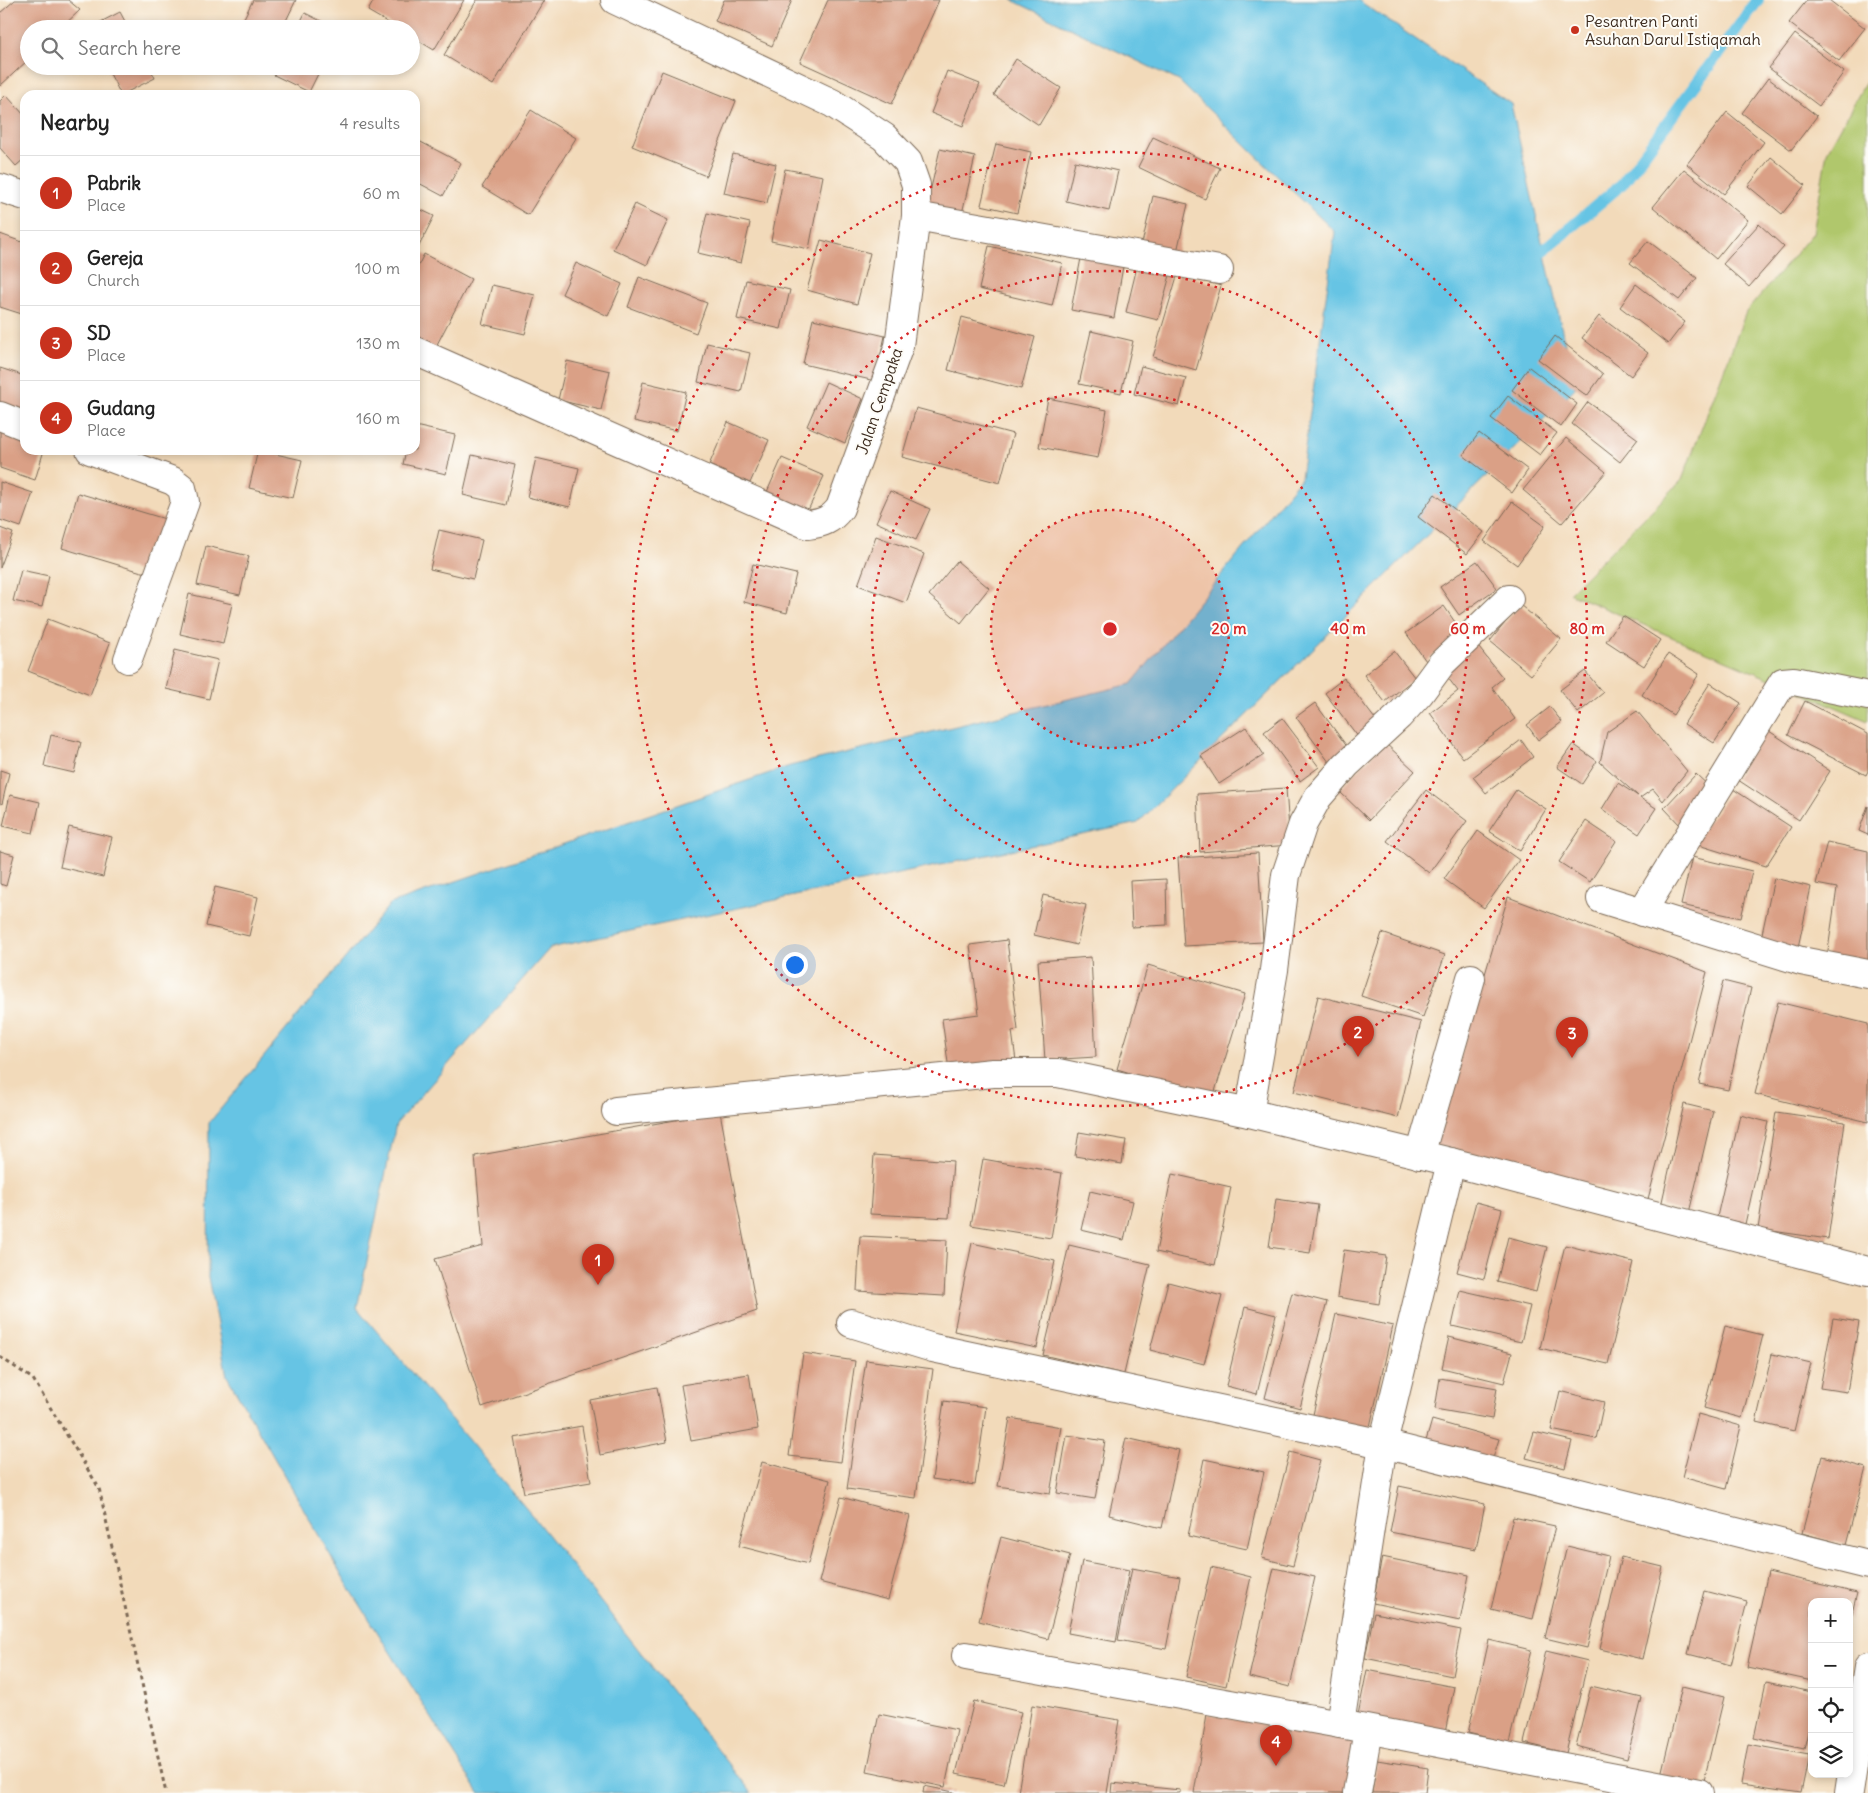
<!DOCTYPE html>
<meta charset="utf-8">
<style>
body{margin:0;font-family:Delius,sans-serif;background:#f2f2f2;color:#222}
.controls{position:absolute;right:15px;bottom:15px;display:grid;overflow:hidden;border-radius:10px;box-shadow:0 2px 8px #0003}
.controls button{width:45px;height:45px;display:grid;place-items:center;padding:0;border:0;border-bottom:1px solid #e0e0e0;background:#fff;color:#222;font:25px sans-serif}
.you{position:absolute;left:794px;top:964px;width:18px;height:18px;margin:-12px;border:4px solid #fff;border-radius:50%;background:#1a73e8;box-shadow:0 0 0 8px #1a73e833}
.badge{display:grid;place-items:center;width:32px;height:32px;border-radius:50%;background:#c8321e;color:#fff;font-size:16px;font-weight:700}
.pin{position:absolute;translate:-50% -41px;filter:drop-shadow(0 1px 2px #0008)}
.pin::after{content:'';position:absolute;top:26px;width:18px;height:15px;background:inherit;clip-path:polygon(0 0,100% 0,50% 100%)}
.list{margin:0;padding:0;list-style:none}
h2{display:flex;justify-content:space-between;align-items:center;height:65px;margin:0;padding:0 20px;font-size:21px}
h2 small{font-size:16px;font-weight:400;color:#767676}
.list li{display:grid;grid-template-columns:32px 1fr auto;gap:15px;align-items:center;box-sizing:border-box;height:75px;padding:0 20px;border-top:1px solid #e0e0e0}
.list b{display:block;font-size:19px;white-space:nowrap}
.list p{margin:0;font-size:16px;white-space:nowrap;color:#767676}
.list em{font-size:16px;font-style:normal;color:#767676}
.icon{flex:none;width:28px;height:28px;fill:none;stroke:currentColor;stroke-width:2;stroke-linecap:round;stroke-linejoin:round}
.map{position:relative;flex:none;width:1868px;height:1793px;overflow:hidden}
.search{position:absolute;background:#fff;box-shadow:0 2px 8px #0003;left:20px;top:20px;width:400px;height:55px;display:flex;align-items:center;gap:12px;box-sizing:border-box;padding:0 18px;border-radius:28px;color:#767676;font-size:19px}
.panel{position:absolute;background:#fff;box-shadow:0 2px 8px #0003;left:20px;top:90px;width:400px;height:365px;border-radius:15px}
.map>svg:first-child{display:block}
</style>
<div class="map">
<svg width="1868" height="1793" viewBox="0 0 1868 1793">
<rect width="100%" height="100%" fill="#fdfcf7"/>
<filter id="ink" filterUnits="userSpaceOnUse"><feTurbulence type="fractalNoise" baseFrequency=".02" numOctaves="2"/><feDisplacementMap in="SourceGraphic" scale="10" xChannelSelector="R" yChannelSelector="G"/><feConvolveMatrix kernelMatrix="1 2 1 2 8 2 1 2 1" color-interpolation-filters="sRGB"/></filter>
<filter id="wash" filterUnits="userSpaceOnUse"><feTurbulence type="fractalNoise" baseFrequency=".0096" numOctaves="4" result="noise"/><feDisplacementMap in="SourceGraphic" scale="20" xChannelSelector="R" yChannelSelector="G"/><feGaussianBlur stdDeviation="1.12" result="paint"/><feColorMatrix in="noise" values="0 0 0 0 0 0 0 0 0 0 0 0 0 0 0 0 0 1.4 0 .05"/><feComposite in="paint" operator="in"/></filter>
<g filter="url(#wash)">
<rect width="100%" height="100%" fill="#f2daba"/>
<path fill="#b0c76c" stroke="#767845" d="M1868,78V721L1569,593L1682,480L1746,312L1813,233L1827,152Z"/>
<path fill="#66c4e4" stroke="#507781" d="M1012,0H1358L1511,104L1575,388L1138,823L550,948L396,1124L357,1308L535,1519L752,1793H479L344,1579L227,1376L208,1277L209,1123L390,904L790,766L1131,684L1301,478L1335,232L1179,81Z"/>
<g fill="none" stroke-linecap="round" stroke-linejoin="round">
<path stroke="#66c4e4" stroke-width="12" d="M1531,261L1622,184L1758,0"/>
</g>
<g id="blocks">
<g fill="#daa086">
<path d="M15,0H68L80,10L60,29H29V59L0,86V13Z"/>
<path d="M253,0H296L282,29H255L242,22Z"/>
<path d="M374,0H464L434,50L411,36V29H399L368,11Z"/>
<path d="M477,0H544L493,85L444,55Z"/>
<path d="M724,0H792L772,46L715,21Z"/>
<path d="M828,0H939L892,104L800,62Z"/>
<path d="M1807,0H1829L1865,28L1839,61L1789,23Z"/>
<path d="M120,12L129,29H87Z"/>
<path d="M305,13L337,29H297Z"/>
<path d="M1795,34L1844,72L1819,106L1769,68Z"/>
<path d="M1016,59L1061,88L1039,125L994,95Z"/>
<path d="M106,66H149L155,78L121,95Z"/>
<path d="M278,66H322L309,92L274,75Z"/>
<path d="M662,71L736,101L706,176L632,146Z"/>
<path d="M947,71L980,84L963,126L931,113Z"/>
<path d="M1768,78L1817,116L1791,150L1742,113Z"/>
<path d="M6,95L25,116V158L16,166L0,148V101Z"/>
<path d="M531,110L576,138L528,215L482,187Z"/>
<path d="M1727,112L1764,142L1724,194L1687,164Z"/>
<path d="M1153,137L1220,168L1205,199L1138,167Z"/>
<path d="M415,139L461,163L443,196L415,181Z"/>
<path d="M996,144L1031,152L1017,213L981,205Z"/>
<path d="M940,149L975,157L961,218L926,210Z"/>
<path d="M733,154L776,164L767,203L724,193Z"/>
<path d="M1771,157L1805,185L1782,214L1748,186Z"/>
<path d="M1075,161L1118,171L1109,211L1066,201Z"/>
<path d="M785,169L823,176L809,249L771,241Z"/>
<path d="M1684,169L1748,220L1716,259L1653,207Z"/>
<path d="M1153,196L1188,204L1176,256L1141,248Z"/>
<path d="M635,204L668,220L647,265L613,249Z"/>
<path d="M415,207L434,216L415,254Z"/>
<path d="M707,213L750,223L741,263L698,253Z"/>
<path d="M1759,224L1784,247L1749,287L1723,264Z"/>
<path d="M0,234L25,243V315L0,307Z"/>
<path d="M821,240L870,253L857,304L807,290Z"/>
<path d="M1648,241L1697,278L1679,300L1630,263Z"/>
<path d="M989,246L1062,263L1052,306L979,289Z"/>
<path d="M1082,253L1124,261L1114,318L1071,310Z"/>
<path d="M424,254L471,279L432,354L415,345V272Z"/>
<path d="M576,263L622,284L608,316L562,294Z"/>
<path d="M1137,267L1170,275L1158,320L1126,312Z"/>
<path d="M1178,273L1221,286L1196,370L1153,357Z"/>
<path d="M639,277L707,303L696,333L628,307Z"/>
<path d="M746,280L790,290L781,329L737,319Z"/>
<path d="M1636,284L1685,322L1668,344L1620,307Z"/>
<path d="M492,285L535,295L525,334L482,324Z"/>
<path d="M1599,316L1648,353L1631,376L1582,338Z"/>
<path d="M962,317L1035,337L1021,389L948,370Z"/>
<path d="M813,319L885,336L875,381L803,364Z"/>
<path d="M1091,331L1133,341L1121,393L1079,384Z"/>
<path d="M1555,336L1603,374L1587,396L1538,359Z"/>
<path d="M707,343L750,353L741,392L698,382Z"/>
<path d="M567,361L610,371L601,410L558,400Z"/>
<path d="M1141,366L1186,378L1179,406L1134,394Z"/>
<path d="M1529,367L1577,404L1561,427L1512,390Z"/>
<path d="M0,368L25,376V413L0,405Z"/>
<path d="M643,382L686,392L677,431L634,421Z"/>
<path d="M826,382L863,399L845,443L807,426Z"/>
<path d="M1508,396L1557,433L1540,455L1491,418Z"/>
<path d="M1048,398L1107,410L1098,458L1039,447Z"/>
<path d="M1588,402L1638,439L1620,462L1572,424Z"/>
<path d="M916,408L1013,434L1000,483L902,457Z"/>
<path d="M728,422L769,440L750,483L709,465Z"/>
<path d="M415,426L455,435L446,474L403,464L406,450H415Z"/>
<path d="M0,430L25,438V450H44L35,480L0,468Z"/>
<path d="M1479,433L1528,470L1512,493L1463,455Z"/>
<path d="M1566,438L1606,472L1562,523L1523,490Z"/>
<path d="M258,450L302,460L293,498L249,488Z"/>
<path d="M472,455L515,465L506,505L463,495Z"/>
<path d="M536,458L579,468L570,507L527,497Z"/>
<path d="M782,458L824,476L804,519L763,501Z"/>
<path d="M0,482L33,493L21,527L0,520Z"/>
<path d="M890,491L930,509L916,540L876,522Z"/>
<path d="M78,493L172,521L155,576L62,548Z"/>
<path d="M1435,494L1484,532L1467,554L1418,517Z"/>
<path d="M1512,502L1545,526L1517,565L1484,541Z"/>
<path d="M0,528L13,533L0,568Z"/>
<path d="M439,530L482,540L473,579L430,569Z"/>
<path d="M876,536L924,554L906,603L858,585Z"/>
<path d="M206,546L249,556L240,595L197,585Z"/>
<path d="M957,561L989,588L961,623L929,595Z"/>
<path d="M1477,561L1497,588L1459,615L1440,587Z"/>
<path d="M753,564L796,574L787,613L744,602Z"/>
<path d="M21,570L49,576L42,607L13,601Z"/>
<path d="M189,594L232,604L223,644L180,634Z"/>
<path d="M1520,605L1561,639L1531,675L1490,641Z"/>
<path d="M1444,606L1463,634L1426,661L1406,633Z"/>
<path d="M1623,616L1660,640L1644,666L1606,641Z"/>
<path d="M48,619L110,643L90,695L28,671Z"/>
<path d="M1475,643L1503,678L1492,687L1515,719L1463,758L1430,713L1458,691L1442,670Z"/>
<path d="M175,650L218,660L209,699L166,689Z"/>
<path d="M1394,651L1415,678L1385,702L1364,675Z"/>
<path d="M1668,654L1699,674L1673,715L1642,695Z"/>
<path d="M1585,671L1603,693L1578,713L1560,690Z"/>
<path d="M1344,678L1381,727L1362,742L1325,693Z"/>
<path d="M1710,683L1741,703L1714,743L1684,724Z"/>
<path d="M1805,701L1868,734V771L1866,775L1788,735Z"/>
<path d="M1315,703L1351,752L1332,766L1296,717Z"/>
<path d="M1550,707L1562,722L1538,740L1527,725Z"/>
<path d="M1637,711L1687,771L1663,801L1653,789L1640,798L1656,808L1639,834L1602,809L1618,783L1638,796L1600,762L1607,732Z"/>
<path d="M1282,718L1319,767L1300,781L1264,732Z"/>
<path d="M1246,727L1264,755L1219,784L1201,756Z"/>
<path d="M1766,729L1830,771L1799,820L1735,778Z"/>
<path d="M51,735L81,742L74,773L44,766Z"/>
<path d="M1521,740L1533,757L1486,793L1473,777Z"/>
<path d="M1384,742L1415,771L1369,820L1339,791Z"/>
<path d="M1573,744L1597,761L1582,784L1557,767Z"/>
<path d="M0,770L9,773L2,804L0,803Z"/>
<path d="M1696,774L1714,791L1681,826L1664,808Z"/>
<path d="M1286,788L1290,845L1200,852L1197,794Z"/>
<path d="M1733,789L1791,827L1766,866L1692,843Z"/>
<path d="M1426,790L1467,821L1429,873L1387,841Z"/>
<path d="M1516,790L1546,809L1520,851L1489,831Z"/>
<path d="M10,795L40,802L33,833L3,826Z"/>
<path d="M1868,806V835L1859,831Z"/>
<path d="M1586,821L1616,841L1590,882L1559,862Z"/>
<path d="M69,827L112,837L103,877L60,867Z"/>
<path d="M1478,831L1519,860L1484,908L1444,879Z"/>
<path d="M1827,842L1868,851V966L1827,957L1837,888L1816,884Z"/>
<path d="M0,851L14,855L6,886L0,884Z"/>
<path d="M1258,853L1263,942L1184,946L1178,858Z"/>
<path d="M1692,857L1752,871L1741,918L1681,905Z"/>
<path d="M1774,878L1811,887L1797,952L1760,943Z"/>
<path d="M1166,879L1167,925L1132,927L1130,881Z"/>
<path d="M215,887L258,897L249,936L206,926Z"/>
<path d="M1043,895L1086,905L1077,945L1034,935Z"/>
<path d="M1508,897L1707,972L1648,1199L1434,1145Z"/>
<path d="M1382,933L1445,955L1423,1017L1361,996Z"/>
<path d="M1007,940L1018,1030L1012,1031L1016,1061L949,1070L942,1019L979,1014L970,945Z"/>
<path d="M1091,957L1096,1057L1045,1060L1038,961Z"/>
<path d="M1148,965L1245,994L1213,1098L1117,1069Z"/>
<path d="M1723,981L1751,988L1728,1090L1699,1084Z"/>
<path d="M1318,996L1421,1022L1398,1118L1294,1092Z"/>
<path d="M1778,1002L1868,1024V1122L1755,1094Z"/>
<path d="M1684,1104L1713,1111L1689,1213L1661,1206Z"/>
<path d="M720,1112L757,1311L482,1407L435,1259L483,1246L475,1156Z"/>
<path d="M1776,1112L1845,1122L1828,1239L1758,1229Z"/>
<path d="M1740,1115L1768,1122L1745,1224L1717,1217Z"/>
<path d="M1079,1132L1126,1140L1122,1164L1075,1156Z"/>
<path d="M874,1155L953,1161L949,1218L870,1214Z"/>
<path d="M983,1159L1062,1173L1051,1238L971,1225Z"/>
<path d="M1172,1174L1231,1187L1215,1265L1156,1252Z"/>
<path d="M1090,1191L1133,1201L1124,1240L1081,1230Z"/>
<path d="M1276,1199L1318,1205L1310,1253L1269,1247Z"/>
<path d="M1476,1202L1502,1209L1484,1279L1457,1272Z"/>
<path d="M860,1236L947,1240L944,1296L857,1291Z"/>
<path d="M1508,1237L1547,1247L1536,1292L1497,1282Z"/>
<path d="M972,1243L1055,1261L1037,1348L954,1331Z"/>
<path d="M1069,1245L1150,1264L1124,1374L1043,1355Z"/>
<path d="M1565,1245L1633,1262L1608,1364L1540,1348Z"/>
<path d="M1344,1250L1386,1256L1379,1304L1337,1297Z"/>
<path d="M1168,1282L1222,1296L1204,1364L1150,1350Z"/>
<path d="M1460,1290L1530,1306L1521,1342L1452,1326Z"/>
<path d="M1292,1293L1327,1302L1300,1408L1265,1398Z"/>
<path d="M1245,1307L1276,1315L1257,1394L1226,1386Z"/>
<path d="M1336,1314L1393,1326L1369,1431L1312,1419Z"/>
<path d="M1833,1318L1859,1322L1847,1392L1820,1388Z"/>
<path d="M1725,1326L1763,1335L1742,1418L1704,1408Z"/>
<path d="M1449,1337L1512,1353L1504,1383L1442,1368Z"/>
<path d="M803,1353L855,1361L841,1462L789,1456Z"/>
<path d="M1772,1354L1811,1363L1794,1431L1756,1422Z"/>
<path d="M866,1360L933,1369L916,1498L847,1489Z"/>
<path d="M749,1374L758,1429L691,1441L681,1385Z"/>
<path d="M1440,1378L1497,1388L1492,1419L1435,1409Z"/>
<path d="M657,1387L667,1442L600,1455L590,1400Z"/>
<path d="M1560,1391L1604,1402L1596,1439L1551,1430Z"/>
<path d="M944,1401L986,1407L975,1485L932,1479Z"/>
<path d="M1698,1414L1741,1426L1726,1489L1682,1477Z"/>
<path d="M1010,1418L1061,1427L1050,1494L998,1486Z"/>
<path d="M1432,1420L1499,1439L1490,1468L1424,1448Z"/>
<path d="M582,1426L591,1482L524,1493L514,1438Z"/>
<path d="M1534,1432L1572,1441L1565,1468L1526,1458Z"/>
<path d="M1067,1435L1105,1441L1095,1499L1057,1493Z"/>
<path d="M1126,1438L1179,1450L1162,1528L1109,1515Z"/>
<path d="M1290,1452L1320,1460L1293,1566L1262,1558Z"/>
<path d="M1822,1456L1866,1468L1846,1545L1802,1533Z"/>
<path d="M1204,1459L1264,1472L1247,1549L1188,1536Z"/>
<path d="M762,1462L830,1480L808,1564L739,1546Z"/>
<path d="M1399,1486L1485,1504L1476,1549L1390,1532Z"/>
<path d="M841,1497L910,1516L888,1600L819,1582Z"/>
<path d="M1513,1517L1555,1526L1533,1619L1491,1609Z"/>
<path d="M1001,1537L1070,1555L1048,1639L979,1621Z"/>
<path d="M1567,1546L1609,1556L1587,1648L1545,1638Z"/>
<path d="M1382,1557L1469,1575L1460,1621L1373,1603Z"/>
<path d="M1621,1557L1663,1567L1642,1659L1600,1649Z"/>
<path d="M1082,1561L1129,1570L1116,1642L1068,1633Z"/>
<path d="M1211,1567L1251,1577L1226,1686L1186,1677Z"/>
<path d="M1132,1568L1180,1577L1166,1649L1118,1640Z"/>
<path d="M1274,1568L1315,1577L1290,1687L1249,1677Z"/>
<path d="M1768,1572L1857,1593L1850,1621L1849,1602H1812V1681L1747,1667Z"/>
<path d="M1704,1591L1747,1602L1731,1665L1688,1654Z"/>
<path d="M1374,1613L1461,1630L1452,1676L1365,1658Z"/>
<path d="M1489,1640L1531,1650L1509,1743L1468,1733Z"/>
<path d="M1546,1651L1588,1661L1566,1753L1524,1743Z"/>
<path d="M1367,1670L1454,1687L1445,1733L1358,1715Z"/>
<path d="M1766,1682L1812,1692V1714L1804,1749L1754,1738Z"/>
<path d="M1591,1686L1642,1698L1627,1759L1576,1746Z"/>
<path d="M1682,1687L1724,1697L1702,1789L1660,1779Z"/>
<path d="M974,1701L1021,1712L1004,1784L956,1774Z"/>
<path d="M1032,1705L1119,1720L1107,1793H1018Z"/>
<path d="M879,1714L957,1730L945,1787L867,1771Z"/>
<path d="M1207,1714L1358,1740L1350,1793H1194Z"/>
<path d="M1748,1744L1809,1755L1801,1793L1741,1784Z"/>
<path d="M1377,1760L1428,1768L1425,1793H1372Z"/>
<path d="M1112,1783L1180,1790V1793H1111Z"/>
<path d="M924,1786L954,1792V1793H923Z"/>
</g>
</g>
</g>
<g filter="url(#ink)">
<use href="#blocks" fill-opacity="0" stroke="#7b6855" stroke-width="1"/>
<g fill="none" stroke-linecap="round" stroke-linejoin="round">
<g stroke="#7b6855" stroke-width="30">
<g id="street">
<path d="M0,188L25,196"/>
<path d="M916,216L1219,270"/>
<path d="M415,351L808,525C823,523 831,520 840,508L899,346L916,216V185L908,162L884,137L832,103L615,0"/>
<path d="M0,416L25,426"/>
<path d="M90,450L173,481L182,488L185,502L128,659"/>
<path d="M1601,899L1801,961L1868,974"/>
<path d="M1642,912L1783,682L1794,681L1868,696"/>
<path d="M616,1111L993,1073H1058L1249,1113L1451,1162L1868,1271"/>
<path d="M1249,1113L1274,970L1286,875L1303,824L1318,797L1346,765L1399,716L1420,693L1442,663L1509,599"/>
<path d="M1420,1155L1471,978"/>
<path d="M851,1323L933,1348L1383,1444L1868,1565"/>
<path d="M966,1656L1340,1724L1699,1793"/>
<path d="M1340,1724L1383,1444L1451,1162"/>
<path d="M1357,1793L1368,1730"/>
<path d="M1849,1793L1868,1667"/>
</g>
</g>
<path stroke="#7b6855" stroke-width="3" stroke-dasharray="4 4" stroke-linecap="butt" d="M0,1357L33,1379L99,1488L166,1793"/>
<use href="#street" stroke="#fff" stroke-width="28"/>
</g>
</g>
<circle cx="1110" cy="629" r="119" fill="#d62828" fill-opacity=".12"/>
<g fill="none" stroke="#d62828" stroke-width="2.5" stroke-dasharray="2.5 5">
<circle cx="1110" cy="629" r="119"/>
<circle cx="1110" cy="629" r="238"/>
<circle cx="1110" cy="629" r="358"/>
<circle cx="1110" cy="629" r="477"/>
</g>
<circle fill="#c8321e" stroke="#fdfcf7" stroke-width="2" cx="1575" cy="30" r="5"/>
<g text-anchor="middle" stroke-width="4" stroke-linejoin="round" paint-order="stroke">
<g font-size="16" fill="#3b2a1e" stroke="#fdfcf7" text-anchor="start">
<text x="1585" y="27">Pesantren Panti<tspan x="1585" dy="18">Asuhan Darul Istiqamah</tspan></text>
</g>
<g font-size="16" fill="#3b2a1e" stroke="#fdfcf7">
<text transform="translate(879 401) rotate(-71)" y="6">Jalan Cempaka</text>
</g>
</g>
<circle cx="1110" cy="629" r="8" fill="#d62828" stroke="#fdfcf7" stroke-width="2.5"/>
<g font-size="15" text-anchor="middle" font-weight="bold" fill="#d62828" stroke="#fdfcf7" stroke-width="4" stroke-linejoin="round" paint-order="stroke">
<text x="1229" y="634">20 m</text>
<text x="1348" y="634">40 m</text>
<text x="1468" y="634">60 m</text>
<text x="1587" y="634">80 m</text>
</g>
</svg>
<div class="controls">
<button>+</button>
<button>−</button>
<button><svg class="icon" aria-label="locate" viewBox="0 0 24 24"><circle cx="12" cy="12" r="6"/><path d="M12 2v4M12 18v4M2 12h4M18 12h4"/></svg></button>
<button><svg class="icon" aria-label="layers" viewBox="0 0 24 24"><path d="M12 4l9 5-9 5-9-5zM3 14l9 5 9-5"/></svg></button>
</div>
<div class="you"></div>
<div class="pin badge" style="left:598px;top:1285px">1</div>
<div class="pin badge" style="left:1358px;top:1057px">2</div>
<div class="pin badge" style="left:1572px;top:1058px">3</div>
<div class="pin badge" style="left:1276px;top:1766px">4</div>
<div class="search"><svg class="icon" aria-label="search" viewBox="0 0 24 24"><circle cx="10" cy="10" r="6"/><path d="M15 15l6 6"/></svg>Search here</div>
<section class="panel">
<h2>Nearby<small>4 results</small></h2>
<ul class="list">
<li><span class="badge">1</span><div><b>Pabrik</b><p>Place</p></div><em>60 m</em></li>
<li><span class="badge">2</span><div><b>Gereja</b><p>Church</p></div><em>100 m</em></li>
<li><span class="badge">3</span><div><b>SD</b><p>Place</p></div><em>130 m</em></li>
<li><span class="badge">4</span><div><b>Gudang</b><p>Place</p></div><em>160 m</em></li>
</ul>
</section>
</div>
